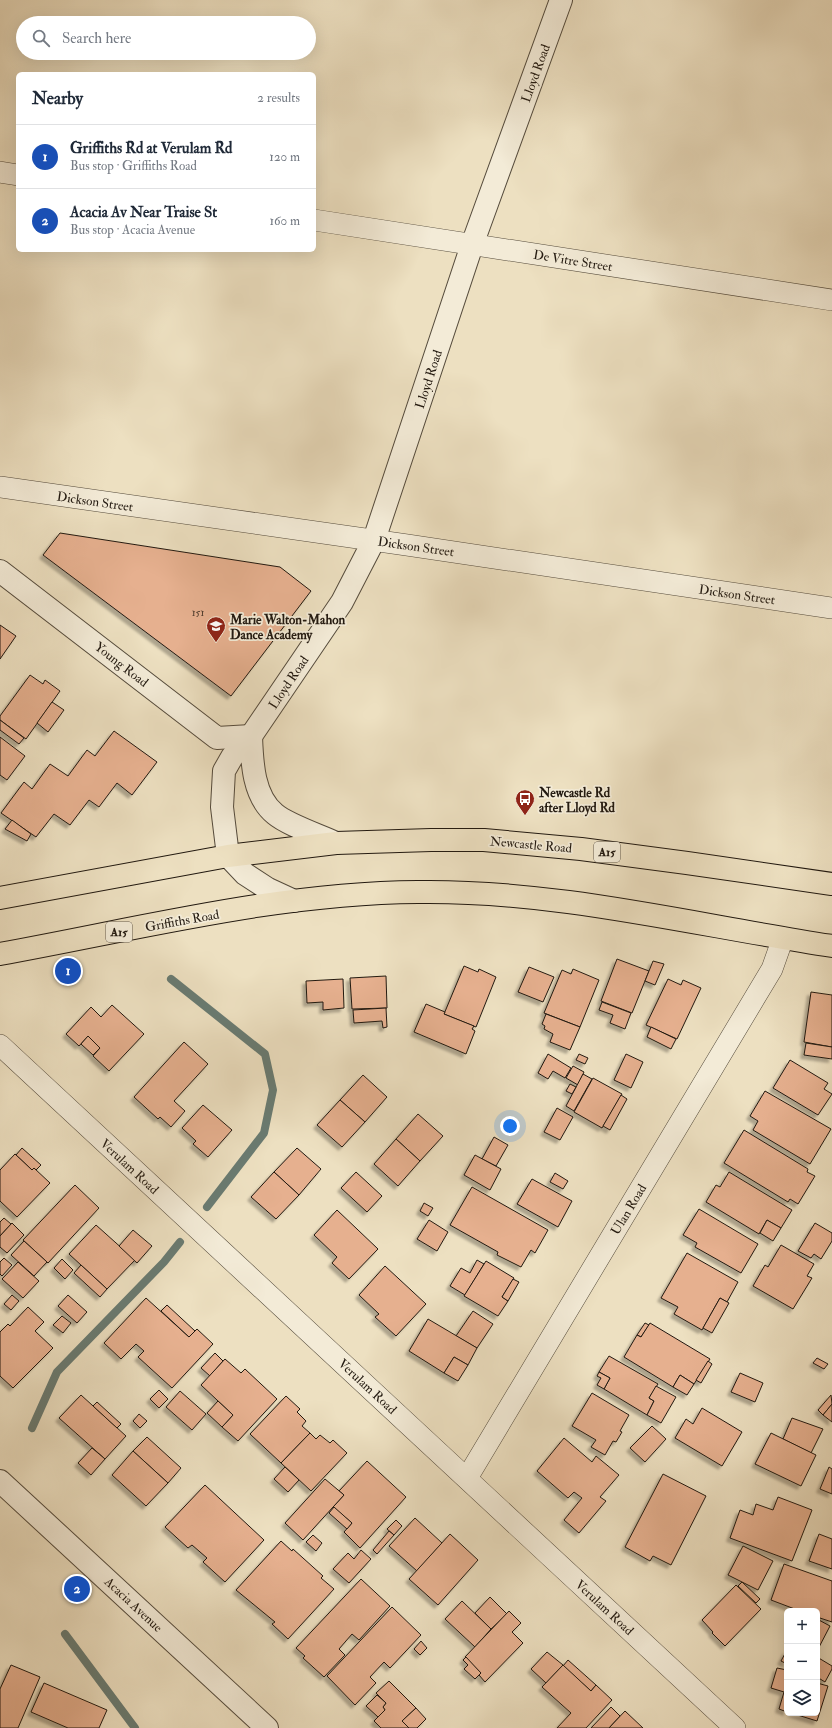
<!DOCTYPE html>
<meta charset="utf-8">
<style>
body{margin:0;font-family:"IM FELL Double Pica",serif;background:#f2f2f3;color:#1f2937}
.controls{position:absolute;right:12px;bottom:12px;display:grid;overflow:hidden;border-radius:6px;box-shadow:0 4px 16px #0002}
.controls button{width:36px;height:36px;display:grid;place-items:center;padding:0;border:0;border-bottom:1px solid #e0e1e3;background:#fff;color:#1f2937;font:20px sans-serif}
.you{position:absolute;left:510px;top:1126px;width:14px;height:14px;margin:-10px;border:3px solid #fff;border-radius:50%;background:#1a73e8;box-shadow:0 0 0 6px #1a73e833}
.badge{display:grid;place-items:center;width:26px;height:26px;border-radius:50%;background:#7c3aed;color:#fff;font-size:13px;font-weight:700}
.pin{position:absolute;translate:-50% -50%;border:2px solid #fff;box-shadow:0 1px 4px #0006}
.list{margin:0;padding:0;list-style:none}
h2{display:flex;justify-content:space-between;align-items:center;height:52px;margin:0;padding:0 16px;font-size:17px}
h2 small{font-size:13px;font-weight:400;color:#747a83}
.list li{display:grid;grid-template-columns:26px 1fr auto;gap:12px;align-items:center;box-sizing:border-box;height:64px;padding:0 16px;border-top:1px solid #e0e1e3}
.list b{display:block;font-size:15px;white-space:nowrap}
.list p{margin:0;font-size:13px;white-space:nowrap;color:#747a83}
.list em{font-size:13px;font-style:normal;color:#747a83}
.icon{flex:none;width:22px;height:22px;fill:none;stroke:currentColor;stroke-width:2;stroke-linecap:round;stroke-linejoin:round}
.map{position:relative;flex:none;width:832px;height:1728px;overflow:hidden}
.search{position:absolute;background:#fff;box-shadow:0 4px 16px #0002;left:16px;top:16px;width:300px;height:44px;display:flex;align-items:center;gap:10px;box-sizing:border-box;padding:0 14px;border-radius:22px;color:#747a83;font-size:15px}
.panel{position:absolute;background:#fff;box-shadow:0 4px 16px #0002;left:16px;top:72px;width:300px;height:180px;border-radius:6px}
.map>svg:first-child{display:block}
</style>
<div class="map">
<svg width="832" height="1728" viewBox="0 0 832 1728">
<defs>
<filter id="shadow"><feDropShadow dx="-3.5" dy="3.5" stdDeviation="1" flood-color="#0004"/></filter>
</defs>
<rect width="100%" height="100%" fill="#ede0c1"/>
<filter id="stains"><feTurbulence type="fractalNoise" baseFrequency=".005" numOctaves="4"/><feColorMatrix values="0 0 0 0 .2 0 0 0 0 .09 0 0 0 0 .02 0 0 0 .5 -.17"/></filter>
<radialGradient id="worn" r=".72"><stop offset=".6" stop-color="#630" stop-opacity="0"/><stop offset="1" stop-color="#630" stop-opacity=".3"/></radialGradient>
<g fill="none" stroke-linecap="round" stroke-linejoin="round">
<g stroke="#697b72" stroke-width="8">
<path d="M171,979L265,1054L273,1090L264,1133L207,1207"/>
<path d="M32,1428L57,1372L164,1262L180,1242"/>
<path d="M65,1634L135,1728"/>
</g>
</g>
<g fill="#e6b08f" stroke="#221910" filter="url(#shadow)">
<path d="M60,533L280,567L311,591L231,696L43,555Z"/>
<path d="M0,625L16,636L0,659Z"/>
<path d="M30,675L43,684L45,680L60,691L26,739L0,720V716Z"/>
<path d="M52,702L64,710L48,732L37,723Z"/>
<path d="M0,720L24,738L19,744L0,730Z"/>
<path d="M114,731L157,762L132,795L117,783L99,807L89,800L70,825L54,814L36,837L1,813L24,782L32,789L50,764L68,776L87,750L95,756Z"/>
<path d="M0,737L25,756L7,780L0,775Z"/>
<path d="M12,820L31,834L27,841L5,829Z"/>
<path d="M617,959L649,971L632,1013L601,1001Z"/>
<path d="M653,961L664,964L655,985L645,981Z"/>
<path d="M464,966L478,972L479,969L496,977L476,1027L444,1014Z"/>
<path d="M529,967L554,977L543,1002L518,992Z"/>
<path d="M573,969L599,980L580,1027L544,1013L562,970L571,974Z"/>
<path d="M386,976L387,1008L352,1009L350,978Z"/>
<path d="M343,979L344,1008L323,1010V1002L307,1003L306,981Z"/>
<path d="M668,979L681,985L683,980L701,988L677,1039L646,1025Z"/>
<path d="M811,992L832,995V1047L804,1042Z"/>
<path d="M602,1002L631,1013L625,1029L610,1023L613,1015L599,1010Z"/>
<path d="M426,1004L445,1012L444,1014L474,1026L472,1029L475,1031L466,1054L414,1032Z"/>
<path d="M112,1005L144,1034L109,1071L93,1056L100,1048L88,1036L79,1046L66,1034L91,1007L101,1017Z"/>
<path d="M386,1008L387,1027L383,1028L382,1021L354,1023L353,1010Z"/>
<path d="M546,1014L580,1027L570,1050L550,1042L553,1034L544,1029L545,1026L542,1024Z"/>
<path d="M651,1027L676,1039L671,1049L647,1037Z"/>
<path d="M88,1036L100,1048L93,1055L81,1044Z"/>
<path d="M184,1042L208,1064L174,1101L185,1111L171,1127L160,1117L158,1119L134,1097Z"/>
<path d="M806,1043L832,1047V1059L804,1055Z"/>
<path d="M548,1054L571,1068L565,1078L553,1071L548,1079L538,1073Z"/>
<path d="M579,1054L588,1058L585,1064L576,1060Z"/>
<path d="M626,1054L643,1062L631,1088L614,1080Z"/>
<path d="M790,1060L828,1083L824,1089L832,1094L818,1115L773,1088Z"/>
<path d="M573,1066L584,1072L578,1085L566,1078Z"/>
<path d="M583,1074L592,1079L574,1111L566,1106Z"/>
<path d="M363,1075L387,1097L365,1122L340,1100Z"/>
<path d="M593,1078L622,1094L602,1128L574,1112Z"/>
<path d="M570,1084L576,1087L572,1094L566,1091Z"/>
<path d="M765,1091L831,1129L810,1164L753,1130L758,1121L750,1116Z"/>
<path d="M621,1095L627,1099L610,1130L603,1126Z"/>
<path d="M340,1100L365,1122L342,1147L317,1125Z"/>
<path d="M203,1105L232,1130L208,1157L193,1144L196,1141L182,1128Z"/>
<path d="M557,1108L573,1117L560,1140L544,1132Z"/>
<path d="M418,1114L443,1136L420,1161L396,1139Z"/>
<path d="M744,1130L808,1169L807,1172L815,1176L798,1204L790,1199L788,1202L724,1163Z"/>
<path d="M494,1137L508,1145L496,1166L482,1159Z"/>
<path d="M396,1139L420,1161L398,1186L374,1164Z"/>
<path d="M22,1148L41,1165L36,1170L34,1168L32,1170L16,1155Z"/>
<path d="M297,1148L321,1169L299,1195L274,1172Z"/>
<path d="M15,1154L32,1170L34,1168L50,1183L17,1217L0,1201V1170Z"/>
<path d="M475,1155L501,1169L490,1190L464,1175Z"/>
<path d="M274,1172L299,1195L276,1219L251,1197Z"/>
<path d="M356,1172L382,1196L367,1212L341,1188Z"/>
<path d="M729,1172L792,1210L781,1228L767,1220L759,1234L706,1202L716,1185L720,1187Z"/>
<path d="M555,1173L568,1181L563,1189L550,1182Z"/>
<path d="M532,1179L572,1201L558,1227L517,1204Z"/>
<path d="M75,1185L99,1208L48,1263L23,1240Z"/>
<path d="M472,1187L548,1230L535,1253L531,1250L521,1267L497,1255L498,1252L450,1225Z"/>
<path d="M424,1203L433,1208L428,1216L420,1211Z"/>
<path d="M699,1209L758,1244L741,1273L695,1247L697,1243L683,1235Z"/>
<path d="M337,1210L378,1249L349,1279L332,1263L337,1257L314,1235Z"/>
<path d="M4,1218L11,1224L0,1236V1222Z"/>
<path d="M429,1220L448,1232L437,1251L417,1239Z"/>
<path d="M767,1220L781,1228L773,1241L760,1233Z"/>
<path d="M12,1223L24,1235L7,1253L0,1247V1236Z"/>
<path d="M815,1223L832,1233V1241L821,1259L814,1254L811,1258L798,1251Z"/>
<path d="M96,1225L135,1260L107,1289L69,1254Z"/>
<path d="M133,1230L152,1246L137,1263L119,1246Z"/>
<path d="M24,1241L47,1262L34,1276L11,1255Z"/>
<path d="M781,1245L814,1264L807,1276L812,1278L793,1309L753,1286L765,1265L768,1267Z"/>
<path d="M687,1253L738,1282L727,1302L720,1298L702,1330L674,1314L678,1307L661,1298Z"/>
<path d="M4,1258L12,1265L2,1276L0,1274V1262Z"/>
<path d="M62,1259L73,1270L65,1279L54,1268Z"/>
<path d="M477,1260L484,1264L465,1295L450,1286L461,1268L470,1273Z"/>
<path d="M486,1261L514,1278L502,1297L508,1301L498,1316L464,1296Z"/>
<path d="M18,1262L39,1281L23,1298L2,1279Z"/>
<path d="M81,1265L107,1289L100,1297L74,1273Z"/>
<path d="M385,1266L426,1304L396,1336L375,1317L379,1314L359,1295Z"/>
<path d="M513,1279L519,1282L508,1301L502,1297Z"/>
<path d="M12,1295L19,1301L11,1310L4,1304Z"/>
<path d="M68,1295L87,1312L77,1323L58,1306Z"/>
<path d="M146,1298L189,1337L197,1329L213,1344L172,1388L138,1357L144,1351L136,1344L121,1359L104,1343Z"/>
<path d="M720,1298L729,1303L712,1333L703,1328Z"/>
<path d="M167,1305L195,1331L189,1337L161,1311Z"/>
<path d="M28,1307L44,1322L35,1331L53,1348L13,1388L0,1376V1332L8,1324L10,1326Z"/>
<path d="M473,1311L493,1324L477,1348L456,1336Z"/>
<path d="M62,1316L71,1323L63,1333L53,1325Z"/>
<path d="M428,1319L477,1348L468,1365L454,1357L444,1373L409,1351Z"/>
<path d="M645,1323L649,1325L641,1337L637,1335Z"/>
<path d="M650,1323L710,1359L694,1384L680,1375L673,1387L624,1357L637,1335L641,1337Z"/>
<path d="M215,1353L223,1361L210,1376L201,1368Z"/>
<path d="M609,1356L658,1384L649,1398L654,1401L647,1415L604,1389L610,1378L599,1372Z"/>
<path d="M454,1357L468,1365L458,1381L444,1373Z"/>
<path d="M817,1358L828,1364L824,1369L813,1363Z"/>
<path d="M225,1359L241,1373L245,1369L277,1399L238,1441L222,1427L233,1415L201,1385Z"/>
<path d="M708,1361L712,1364L701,1383L696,1380Z"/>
<path d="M599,1372L610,1378L604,1389L597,1385L601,1378L597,1376Z"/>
<path d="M740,1373L763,1383L755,1402L731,1392Z"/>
<path d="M680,1375L694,1384L687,1395L673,1387Z"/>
<path d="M656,1386L676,1397L661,1423L647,1415L654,1401L649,1398Z"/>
<path d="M159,1390L168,1399L159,1408L150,1399Z"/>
<path d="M180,1391L206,1414L192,1430L166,1407Z"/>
<path d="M592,1393L629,1415L620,1431L622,1432L616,1442L613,1441L605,1455L591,1447L596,1440L572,1426Z"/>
<path d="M81,1395L126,1436L105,1459L59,1418Z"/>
<path d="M831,1395L832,1404L823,1415L818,1410Z"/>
<path d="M286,1396L300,1409L297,1412L306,1421L302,1426L310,1433L281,1463L250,1434Z"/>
<path d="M218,1401L233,1415L222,1427L207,1413Z"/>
<path d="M97,1402L121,1424L117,1428L93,1406Z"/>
<path d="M832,1404V1422L823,1415Z"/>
<path d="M702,1408L742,1432L722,1466L675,1438L686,1419L693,1424Z"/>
<path d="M139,1414L147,1421L140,1428L133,1421Z"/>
<path d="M792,1418L823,1429L811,1453L783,1439Z"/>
<path d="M652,1426L666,1439L645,1462L630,1448Z"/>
<path d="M310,1433L316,1439L320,1435L330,1443L333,1440L347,1453L311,1491L281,1463Z"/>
<path d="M771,1433L816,1455L801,1486L755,1464Z"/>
<path d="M147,1437L181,1468L168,1483L133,1451Z"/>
<path d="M564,1438L592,1462L596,1456L619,1475L600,1497L606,1501L579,1533L564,1520L582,1498L574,1492L568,1498L537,1471Z"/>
<path d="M92,1448L105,1459L91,1475L78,1463Z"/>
<path d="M133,1451L168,1483L146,1506L112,1475Z"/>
<path d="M367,1461L406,1497L360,1548L344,1532L352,1523L333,1507L344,1495L339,1491Z"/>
<path d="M285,1467L299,1480L288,1492L274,1479Z"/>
<path d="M829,1467L832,1469V1494L820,1489Z"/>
<path d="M663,1474L706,1496L671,1565L653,1556L650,1561L625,1547Z"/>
<path d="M325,1479L344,1495L303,1540L285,1523Z"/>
<path d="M205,1485L264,1540L225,1582L203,1562L207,1558L192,1545L188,1548L165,1527Z"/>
<path d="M778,1497L812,1510L792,1561L730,1538L740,1510L753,1515L756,1504L773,1510Z"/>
<path d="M334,1507L352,1523L347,1529L329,1513Z"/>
<path d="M415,1518L442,1543L417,1571L389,1546Z"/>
<path d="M396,1520L402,1526L394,1535L387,1529Z"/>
<path d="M389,1531L394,1535L377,1554L373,1550Z"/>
<path d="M450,1534L478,1560L438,1605L409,1579Z"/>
<path d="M819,1534L832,1539V1569L809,1561Z"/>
<path d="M313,1535L322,1543L316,1551L306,1542Z"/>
<path d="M281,1541L292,1551L293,1549L323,1576L321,1578L334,1589L288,1639L272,1624L275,1622L236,1590Z"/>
<path d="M743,1546L773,1561L758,1590L728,1575Z"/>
<path d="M361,1550L371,1559L349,1583L333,1569L348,1553L354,1559Z"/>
<path d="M784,1564L832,1581V1622L817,1617V1611H800L771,1600Z"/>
<path d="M361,1579L390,1606L359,1640L352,1634L339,1649L345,1655L324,1677L303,1658L305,1656L296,1648Z"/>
<path d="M742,1582L760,1599L756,1603L738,1586Z"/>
<path d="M736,1585L761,1609L725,1646L712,1633L713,1632L702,1620Z"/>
<path d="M490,1597L507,1614L491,1629L475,1613Z"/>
<path d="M462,1601L491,1629L475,1647L445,1619Z"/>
<path d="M392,1607L421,1635L390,1668L384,1662L370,1677L376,1683L355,1705L327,1676Z"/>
<path d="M509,1611L521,1623L512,1632L523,1643L485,1682L479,1675L481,1673L465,1657Z"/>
<path d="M817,1619L830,1626L817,1651Z"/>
<path d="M421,1641L427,1648L420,1655L414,1649Z"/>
<path d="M787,1650V1664L781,1661Z"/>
<path d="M547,1652L563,1665L546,1683L531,1669Z"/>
<path d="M466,1657L481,1673L475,1679L464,1669L468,1665L463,1660Z"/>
<path d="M817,1657L832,1666V1669L825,1682L817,1677Z"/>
<path d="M568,1660L596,1685L591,1691L563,1666Z"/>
<path d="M11,1665L40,1677L18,1728H0V1689Z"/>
<path d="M563,1665L591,1691L596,1685L612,1700L586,1728H557L571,1713L542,1687Z"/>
<path d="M777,1668L787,1670V1712L779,1709L784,1692L771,1688Z"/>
<path d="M389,1681L416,1708L402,1721L409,1728H381L374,1721L385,1710L383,1707L386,1703L376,1693Z"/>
<path d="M44,1683L107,1710L99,1728H68L31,1712Z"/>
<path d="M817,1683L828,1686L817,1721L791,1713H817Z"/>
<path d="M377,1695L386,1703L383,1707L385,1710L378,1717L366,1706Z"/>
<path d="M611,1707L620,1716L609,1728H591Z"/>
<path d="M416,1708L426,1719L417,1728H409L402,1721Z"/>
<path d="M625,1711L643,1728H609Z"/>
</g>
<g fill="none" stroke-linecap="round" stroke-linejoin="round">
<g stroke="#554b3c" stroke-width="22">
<g id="minor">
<path d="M0,172L18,175"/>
<path d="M314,220L832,300"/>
<path d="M0,487L407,545L832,608"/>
<path d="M0,1045L735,1728"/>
<path d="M467,1478L772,969L783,938"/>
</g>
</g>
<g stroke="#554b3c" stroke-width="24">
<g id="tertiary">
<path d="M0,571L217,738L251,736"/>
<path d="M251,736C252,762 253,796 275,814C288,825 319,835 336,843"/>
<path d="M294,901L268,889L245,874L228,856L222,807L224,771L232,757L251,736L342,602L374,540L472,245L561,0"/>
<path d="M0,1481L267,1728"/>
</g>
</g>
<g stroke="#221910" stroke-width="24">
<g id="trunk">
<path d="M0,898L228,856L336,843L431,840H484L581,849L687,863L832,884"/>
<path d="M0,954C138,929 277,893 418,892C557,890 694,925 832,946"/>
</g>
</g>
<use href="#minor" stroke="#f3ebd7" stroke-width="21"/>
<use href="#tertiary" stroke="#f3ebd7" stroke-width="22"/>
<use href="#trunk" stroke="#ede0c1" stroke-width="22"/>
</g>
<defs>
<g id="school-pin" transform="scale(1)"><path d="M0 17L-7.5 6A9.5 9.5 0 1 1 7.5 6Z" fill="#8f2418" stroke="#f3ebd7"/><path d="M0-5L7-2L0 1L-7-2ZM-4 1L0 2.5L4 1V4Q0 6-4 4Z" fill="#fff"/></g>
<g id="bus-pin" transform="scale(1)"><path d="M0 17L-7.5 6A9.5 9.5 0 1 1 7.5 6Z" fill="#8f2418" stroke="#f3ebd7"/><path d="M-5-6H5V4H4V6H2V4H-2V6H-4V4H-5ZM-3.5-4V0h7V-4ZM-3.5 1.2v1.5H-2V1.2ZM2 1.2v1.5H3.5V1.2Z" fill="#fff"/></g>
</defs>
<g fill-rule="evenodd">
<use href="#school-pin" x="216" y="626"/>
<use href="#bus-pin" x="525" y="799"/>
</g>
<g text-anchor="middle" stroke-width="3.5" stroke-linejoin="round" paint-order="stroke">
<g font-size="11" fill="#533f30">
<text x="198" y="616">151</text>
</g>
<g fill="#f3ebd7" stroke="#61584c" stroke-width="1">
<rect x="594" y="842" width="26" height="20" rx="3"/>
<rect x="106" y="922" width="26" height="20" rx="3"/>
</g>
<g font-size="12" font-weight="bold" fill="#221910">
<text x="607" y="856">A15</text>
<text x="119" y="936">A15</text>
</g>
<g font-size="13" fill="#221910" stroke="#f3ebd7">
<text transform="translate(535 73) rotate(-70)" y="5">Lloyd Road</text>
<text transform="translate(573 260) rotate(9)" y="5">De Vitre Street</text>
<text transform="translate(428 379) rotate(-72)" y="5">Lloyd Road</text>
<text transform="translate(95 501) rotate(8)" y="5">Dickson Street</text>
<text transform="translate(416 546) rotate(8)" y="5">Dickson Street</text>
<text transform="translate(737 594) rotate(8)" y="5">Dickson Street</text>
<text transform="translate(122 664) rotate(38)" y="5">Young Road</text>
<text transform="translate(288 682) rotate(-56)" y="5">Lloyd Road</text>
<text transform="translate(531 844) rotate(5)" y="5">Newcastle Road</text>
<text transform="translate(182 920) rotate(-10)" y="5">Griffiths Road</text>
<text transform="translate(130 1166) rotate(43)" y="5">Verulam Road</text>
<text transform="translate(628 1209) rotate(-59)" y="5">Ulan Road</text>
<text transform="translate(368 1386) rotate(43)" y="5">Verulam Road</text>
<text transform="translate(134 1604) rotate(43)" y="5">Acacia Avenue</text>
<text transform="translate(605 1607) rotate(43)" y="5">Verulam Road</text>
</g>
<g font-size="13" font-weight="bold" fill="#221910" stroke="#f3ebd7" text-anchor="start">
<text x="230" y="624">Marie Walton-Mahon<tspan x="230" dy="15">Dance Academy</tspan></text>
<text x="539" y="797">Newcastle Rd<tspan x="539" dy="15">after Lloyd Rd</tspan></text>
</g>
</g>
<rect width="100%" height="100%" filter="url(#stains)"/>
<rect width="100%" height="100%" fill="url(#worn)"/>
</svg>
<div class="controls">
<button>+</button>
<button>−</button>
<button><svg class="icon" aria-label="layers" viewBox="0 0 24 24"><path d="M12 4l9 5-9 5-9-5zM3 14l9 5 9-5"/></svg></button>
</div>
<div class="you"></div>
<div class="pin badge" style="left:68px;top:971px;background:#1a4fb4">1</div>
<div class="pin badge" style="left:77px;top:1589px;background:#1a4fb4">2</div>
<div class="search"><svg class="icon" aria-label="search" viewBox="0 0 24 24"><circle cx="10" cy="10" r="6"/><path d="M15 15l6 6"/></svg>Search here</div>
<section class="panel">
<h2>Nearby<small>2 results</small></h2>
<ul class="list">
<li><span class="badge" style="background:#1a4fb4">1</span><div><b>Griffiths Rd at Verulam Rd</b><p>Bus stop · Griffiths Road</p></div><em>120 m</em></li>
<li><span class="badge" style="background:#1a4fb4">2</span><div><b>Acacia Av Near Traise St</b><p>Bus stop · Acacia Avenue</p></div><em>160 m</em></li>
</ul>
</section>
</div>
